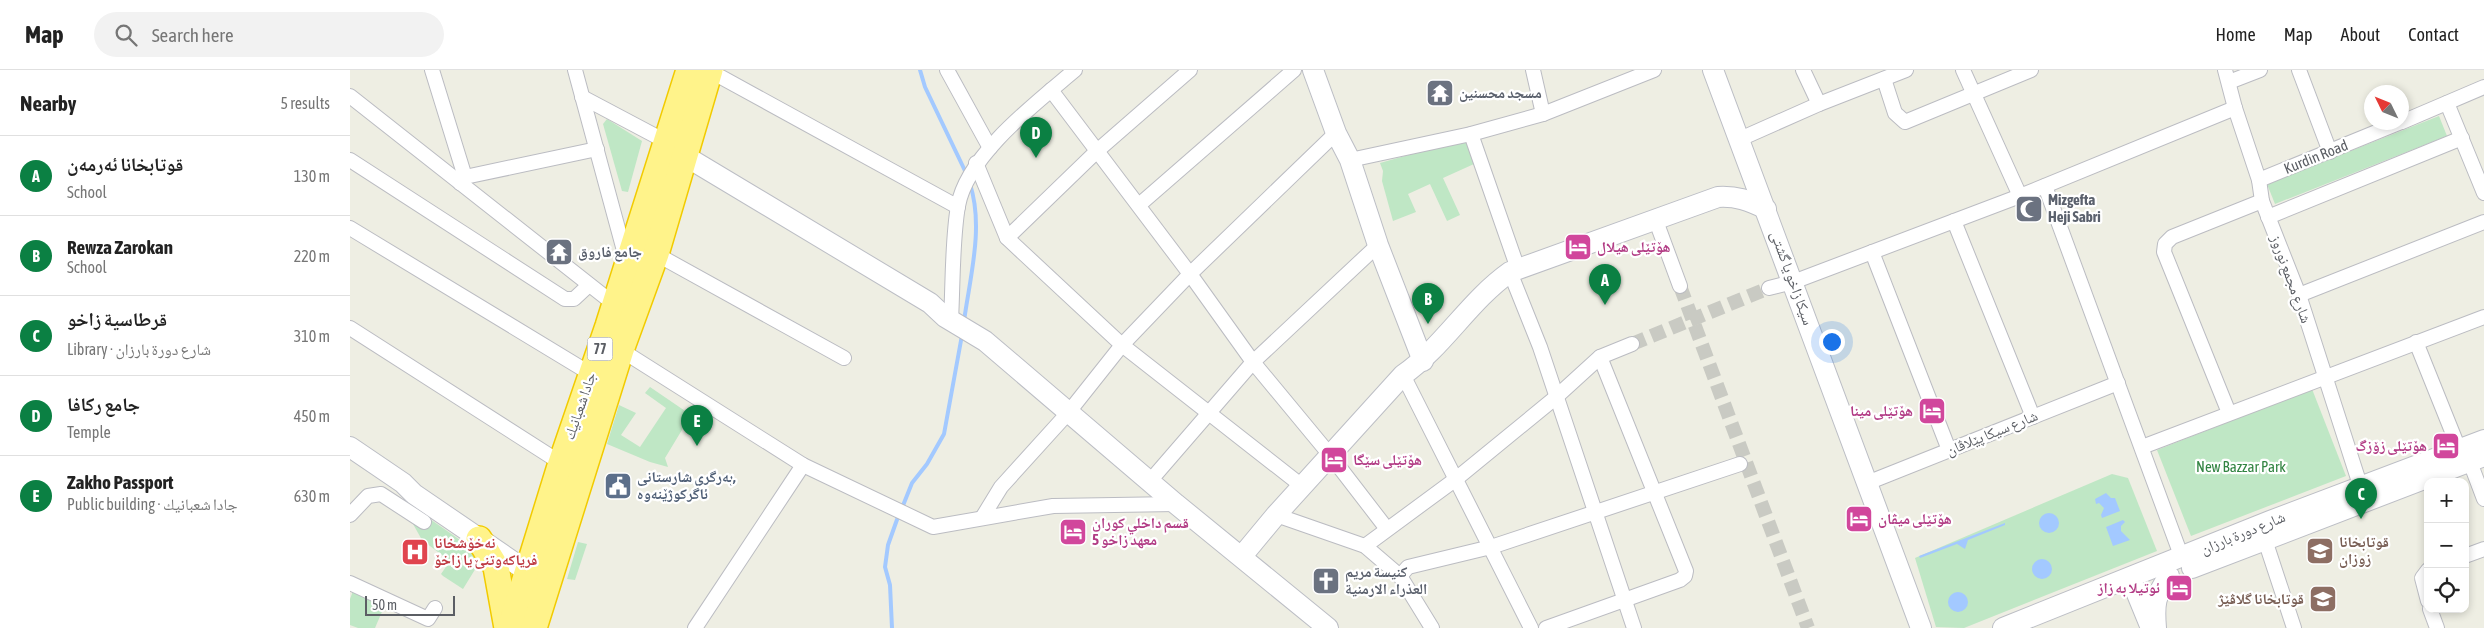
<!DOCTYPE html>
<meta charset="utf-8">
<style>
body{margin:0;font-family:"Asap Condensed","Noto Naskh Arabic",sans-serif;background:#f2f2f2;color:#222}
.controls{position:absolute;right:15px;bottom:15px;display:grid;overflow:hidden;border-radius:10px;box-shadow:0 2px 8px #0003}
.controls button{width:45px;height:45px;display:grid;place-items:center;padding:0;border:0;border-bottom:1px solid #e0e0e0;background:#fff;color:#222;font:25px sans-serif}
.compass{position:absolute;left:2014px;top:15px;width:45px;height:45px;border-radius:50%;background:#fff;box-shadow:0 2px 8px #0003;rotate:313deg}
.scale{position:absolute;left:15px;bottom:12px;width:90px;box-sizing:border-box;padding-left:5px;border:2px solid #5b5e64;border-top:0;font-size:14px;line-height:18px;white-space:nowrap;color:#5b5e64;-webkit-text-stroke:4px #fff;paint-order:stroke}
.you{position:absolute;left:1481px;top:271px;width:18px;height:18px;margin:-12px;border:4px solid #fff;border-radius:50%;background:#1a73e8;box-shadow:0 0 0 8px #1a73e833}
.badge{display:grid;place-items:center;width:32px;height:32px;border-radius:50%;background:#0b8043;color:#fff;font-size:16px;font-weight:700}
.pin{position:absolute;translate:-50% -41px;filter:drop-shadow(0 1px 2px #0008)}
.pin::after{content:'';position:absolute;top:26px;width:18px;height:15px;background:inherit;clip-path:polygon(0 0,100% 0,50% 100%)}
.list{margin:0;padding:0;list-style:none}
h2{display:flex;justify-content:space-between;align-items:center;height:65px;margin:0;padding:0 20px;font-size:21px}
h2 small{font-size:16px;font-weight:400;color:#767676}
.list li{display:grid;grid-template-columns:32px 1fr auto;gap:15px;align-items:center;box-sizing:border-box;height:80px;padding:0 20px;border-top:1px solid #e0e0e0}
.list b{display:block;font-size:19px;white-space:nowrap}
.list p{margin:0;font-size:16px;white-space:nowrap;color:#767676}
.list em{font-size:16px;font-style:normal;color:#767676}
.icon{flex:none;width:28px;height:28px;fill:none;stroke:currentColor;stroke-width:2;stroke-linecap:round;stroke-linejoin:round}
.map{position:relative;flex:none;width:2134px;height:558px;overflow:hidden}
header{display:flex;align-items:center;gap:30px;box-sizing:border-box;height:70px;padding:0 25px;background:#fff;border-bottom:1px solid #e0e0e0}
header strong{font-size:24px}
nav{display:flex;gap:28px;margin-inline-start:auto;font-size:18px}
.search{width:350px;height:45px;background:#f2f2f2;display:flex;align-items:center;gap:12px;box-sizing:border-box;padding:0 18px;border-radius:28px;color:#767676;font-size:19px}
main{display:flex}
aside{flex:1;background:#fff}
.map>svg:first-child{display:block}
</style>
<header>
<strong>Map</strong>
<div class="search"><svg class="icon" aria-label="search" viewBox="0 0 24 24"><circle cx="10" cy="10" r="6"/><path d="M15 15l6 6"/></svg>Search here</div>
<nav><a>Home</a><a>Map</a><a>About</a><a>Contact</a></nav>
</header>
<main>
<aside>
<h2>Nearby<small>5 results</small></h2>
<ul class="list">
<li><span class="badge">A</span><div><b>قوتابخانا ئه‌رمه‌ن</b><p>School</p></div><em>130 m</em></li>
<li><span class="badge">B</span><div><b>Rewza Zarokan</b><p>School</p></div><em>220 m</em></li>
<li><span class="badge">C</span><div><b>قرطاسية زاخو</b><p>Library · شارع دورة بارزان</p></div><em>310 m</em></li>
<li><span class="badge">D</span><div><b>جامع ركافا</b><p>Temple</p></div><em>450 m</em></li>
<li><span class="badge">E</span><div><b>Zakho Passport</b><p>Public building · جادا شعبانيك</p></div><em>630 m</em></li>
</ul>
</aside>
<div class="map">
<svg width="2134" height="558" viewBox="0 0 2134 558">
<rect width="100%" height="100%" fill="#eeeee3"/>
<g fill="#bfe7c5">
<path d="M2089,46L2097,66L1925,134L1917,114Z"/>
<path d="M257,49L292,71L278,122L272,121L253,54Z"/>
<path d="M1115,69L1124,94L1093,108L1110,145L1097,151L1080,114L1058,124L1066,142L1043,151L1032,111L1033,101L1030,93Z"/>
<path d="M300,317L341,345L315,388L318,397L300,392L257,374L269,335L286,343L271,365L290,377L316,338L295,323Z"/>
<path d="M1962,319L1996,406L1841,466L1807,380Z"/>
<path d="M1762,404L1778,408L1807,481L1614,558L1586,557L1565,488Z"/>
<path d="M77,447L126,481L129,493L113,519L93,506L91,504L100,491L72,470L63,454Z"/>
<path d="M228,472L237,474L225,510L217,509Z"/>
<path d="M3,521L34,537L25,558H8L0,555V529Z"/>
</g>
<g fill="#a3c9ff">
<path d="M1756,423L1761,428H1765L1770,441L1752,448L1751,445L1754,438L1749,433L1746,434L1745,429Z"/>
<circle cx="1699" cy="453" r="10"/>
<path d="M1773,450L1775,452L1771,456V461L1780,470L1763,476L1756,457Z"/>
<path d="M1655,453V455L1618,470L1615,479L1607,474L1570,488L1569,486Z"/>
<circle cx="1692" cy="499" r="10"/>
<circle cx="1608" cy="532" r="10"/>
</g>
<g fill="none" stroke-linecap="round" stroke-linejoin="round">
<g stroke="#a3c9ff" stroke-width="4">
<path d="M570,0L575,17L617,105"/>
<path d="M614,251C620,207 634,157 620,114"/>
<path d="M552,438L562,413L577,394L594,364L612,265"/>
<path d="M542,558L540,515L535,497L538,475L549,444"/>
</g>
<g stroke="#c9cac3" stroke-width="14" stroke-dasharray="14 7" stroke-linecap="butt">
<path d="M1330,216L1458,558"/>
<path d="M1282,274L1419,218"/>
</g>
<g stroke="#bbbcc2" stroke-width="16">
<g id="street">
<path d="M82,0L115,107"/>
<path d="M225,0L276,188"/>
<path d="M597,0L640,78"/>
<path d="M1183,0L1193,44"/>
<path d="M1453,0L1469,34"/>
<path d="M1613,0L1670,126"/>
<path d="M1875,0L1885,38L1909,110L1912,131L1949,225L2011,418"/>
<path d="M1949,0L1980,82"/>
<path d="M360,1L608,137"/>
<path d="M1534,9L1545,43L1555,52L1681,0"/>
<path d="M1879,12L1910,0"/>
<path d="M701,20L840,204L903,292L980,385L1037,459"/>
<path d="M0,26L264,234"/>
<path d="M232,27L317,72"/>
<path d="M2097,33L2134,123"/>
<path d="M2052,52L2134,17"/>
<path d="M1121,64L1168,199"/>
<path d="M1390,69L1469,34L1556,0"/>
<path d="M0,90L215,229H224L239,215"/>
<path d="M1000,90L1121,64L1193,44L1304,0"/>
<path d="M626,93L657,168L772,275L952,416"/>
<path d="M1909,110L2051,52"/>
<path d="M110,113L115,107L247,79"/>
<path d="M1695,116L1832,488"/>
<path d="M789,135L944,0"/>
<path d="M1918,147L2112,68"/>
<path d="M1306,151L1330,216"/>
<path d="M1604,151L1683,347"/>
<path d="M0,158L241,304"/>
<path d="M657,168L747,81L840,0"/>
<path d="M1522,182L1599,380"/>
<path d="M306,184L494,288"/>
<path d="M1160,202L1190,277L1284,558"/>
<path d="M1419,218L1443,212L1670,126L1885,38"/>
<path d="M1949,225L2134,152"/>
<path d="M601,250C603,214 602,171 608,136C617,85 686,33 725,0"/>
<path d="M0,258L211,393"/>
<path d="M2066,272L2109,379"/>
<path d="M271,280L453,395L583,457L703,436L826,434"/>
<path d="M1053,305L1181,558"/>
<path d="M1879,343L1814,182L1815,174L1822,167L1912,131"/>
<path d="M1792,377L2134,247"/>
<path d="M2120,392L2134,429"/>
<path d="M800,411L903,292L1028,175"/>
<path d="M1517,413L1768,313"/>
<path d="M0,445L18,426L31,424L74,452"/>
<path d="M926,445L1015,476L1050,506L1082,558"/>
<path d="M632,448L651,417L718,343L772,275L840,204L986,63"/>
<path d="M1915,470L1944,558"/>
<path d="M1015,476L1106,409L1205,328L1250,287L1282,274"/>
<path d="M2115,486L2134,479"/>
<path d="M2078,500L2072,508L2078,531"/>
<path d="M1050,506L1058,497L1141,477L1390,394"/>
<path d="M0,513L78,549L85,538"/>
<path d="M2080,539L2087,558"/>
<path d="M345,558L453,395"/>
<path d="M1196,558L1330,510L1335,506L1336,501L1250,287"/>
</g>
</g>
<g stroke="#bcbec5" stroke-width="22">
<g id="secondary">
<path d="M963,0L986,63L1000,90L1028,175L1073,291"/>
<path d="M1363,0L1571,558"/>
<path d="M335,86L580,233L595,247L635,271L826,434L978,558"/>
<path d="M0,377L53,413L64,424L178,502L189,497"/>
<path d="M892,486L926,445L1053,305C1094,276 1119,231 1160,202L1368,127C1386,126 1399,130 1416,139"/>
<path d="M1842,498L2134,386"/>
<path d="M1785,519L1801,558"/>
<path d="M1653,558L1920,451L2134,370"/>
<path d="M1806,558C1804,534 1805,526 1819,506"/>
</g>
</g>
<g stroke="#f2cb00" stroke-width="28">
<g id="highway">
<path d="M129,469L146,497L157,558"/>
<path d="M160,558L211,393L258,256L339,0"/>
<path d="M184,558L271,280L306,184L360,0"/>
</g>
</g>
<use href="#street" stroke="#fff" stroke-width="14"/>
<use href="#secondary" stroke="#fff" stroke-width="20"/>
<use href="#highway" stroke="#fff38a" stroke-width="25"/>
</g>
<defs>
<g id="temple-square" transform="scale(1.4375)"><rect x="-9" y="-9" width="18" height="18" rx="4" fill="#6b7280" stroke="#fff"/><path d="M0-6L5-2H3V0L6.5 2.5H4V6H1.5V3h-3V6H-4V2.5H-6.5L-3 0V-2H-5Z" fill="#fff"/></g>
<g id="mosque-square" transform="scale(1.4375)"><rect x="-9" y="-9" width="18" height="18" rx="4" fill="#6b7280" stroke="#fff"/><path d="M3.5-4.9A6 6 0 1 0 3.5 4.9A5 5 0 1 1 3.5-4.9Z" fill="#fff"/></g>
<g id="hotel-square" transform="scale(1.4375)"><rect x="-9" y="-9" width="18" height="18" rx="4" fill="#d1479c" stroke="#fff"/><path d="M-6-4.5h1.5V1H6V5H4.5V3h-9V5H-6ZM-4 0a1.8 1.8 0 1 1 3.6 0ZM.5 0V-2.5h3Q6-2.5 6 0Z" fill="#fff"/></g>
<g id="civic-square" transform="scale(1.4375)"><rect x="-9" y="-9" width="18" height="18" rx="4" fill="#5c6f8a" stroke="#fff"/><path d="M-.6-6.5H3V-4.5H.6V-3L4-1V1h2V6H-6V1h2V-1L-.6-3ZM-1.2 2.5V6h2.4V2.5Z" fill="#fff"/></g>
<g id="school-square" transform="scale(1.4375)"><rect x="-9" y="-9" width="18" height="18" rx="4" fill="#8d6e63" stroke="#fff"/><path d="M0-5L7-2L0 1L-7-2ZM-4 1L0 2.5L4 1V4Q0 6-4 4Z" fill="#fff"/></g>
<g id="hospital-square" transform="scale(1.4375)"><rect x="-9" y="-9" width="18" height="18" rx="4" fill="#e0444e" stroke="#fff"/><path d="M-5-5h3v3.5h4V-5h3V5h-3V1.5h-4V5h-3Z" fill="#fff"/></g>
<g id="church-square" transform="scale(1.4375)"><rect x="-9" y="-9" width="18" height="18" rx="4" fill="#6b7280" stroke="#fff"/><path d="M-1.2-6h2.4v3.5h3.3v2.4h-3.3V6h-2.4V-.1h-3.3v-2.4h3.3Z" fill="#fff"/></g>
</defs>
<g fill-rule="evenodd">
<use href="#temple-square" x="1090" y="23"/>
<use href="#mosque-square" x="1679" y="139"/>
<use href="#hotel-square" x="1228" y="177"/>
<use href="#temple-square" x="209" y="182"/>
<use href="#hotel-square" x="1582" y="341"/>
<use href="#hotel-square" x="2096" y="376"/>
<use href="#hotel-square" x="984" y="390"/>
<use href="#civic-square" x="268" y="416"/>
<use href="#hotel-square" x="1509" y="449"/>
<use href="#hotel-square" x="723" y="462"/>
<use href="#school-square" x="1970" y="481"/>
<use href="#hospital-square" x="65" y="482"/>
<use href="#church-square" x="976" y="511"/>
<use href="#hotel-square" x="1829" y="518"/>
<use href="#school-square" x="1973" y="529"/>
</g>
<g text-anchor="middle" stroke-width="4.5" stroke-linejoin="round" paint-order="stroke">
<rect fill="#fff" stroke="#8c8e92" stroke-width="1" x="237.5" y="267.5" width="25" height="23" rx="4"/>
<g font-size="14" font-weight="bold" fill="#5b5e64">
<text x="250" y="284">77</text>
</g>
<g font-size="15" font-weight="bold" fill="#5b616d" stroke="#fff" text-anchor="start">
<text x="1109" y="28">مسجد محسنين</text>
<text x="1698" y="135">Mizgefta<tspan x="1698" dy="17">Heji Sabri</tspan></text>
<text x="228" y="187">جامع فاروق</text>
<text x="995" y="507">كنيسة مريم<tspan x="995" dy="17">العذراء الارمنية</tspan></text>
</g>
<g font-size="15" fill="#5b5e64" stroke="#fff">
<text transform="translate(1966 87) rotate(-22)" y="5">Kurdin Road</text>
<text transform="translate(1442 208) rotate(70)" y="5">سیکا زاخو یا گشتى</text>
<text transform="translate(1941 209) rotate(70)" y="5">شارع مجمع نوروز</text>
<text transform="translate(230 336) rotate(-71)" y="5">جادا شعبانيك</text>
<text transform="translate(1642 363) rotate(-22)" y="5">شارع سيكا پێلاڤان</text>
<text transform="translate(1893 463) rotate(-22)" y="5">شارع دورة بارزان</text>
</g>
<g font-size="15" font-weight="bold" fill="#b23c85" stroke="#fff" text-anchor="start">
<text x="1247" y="182">هۆتێلی هیلال</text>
<text x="1563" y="346" text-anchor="end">هۆتێلی مینا</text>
<text x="2077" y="381" text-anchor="end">هۆتێلی زۆزگ</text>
<text x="1003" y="395">هۆتێلی سێگا</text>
<text x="1528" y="454">هۆتێلی میڤان</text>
<text x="742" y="458">قسم داخلي كوران<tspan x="742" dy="17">معهد زاخو 5</tspan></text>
<text x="1810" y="523" text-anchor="end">ئوتيلا به زاز</text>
</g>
<g font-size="15" fill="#328442" stroke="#fff">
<text x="1891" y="402">New Bazzar Park</text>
</g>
<g font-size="15" font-weight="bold" fill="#4e5e75" stroke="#fff" text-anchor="start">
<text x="287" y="412">بەرگری شارستانی,<tspan x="287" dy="17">ئاگرکوژێنەوە</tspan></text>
</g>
<g font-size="15" font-weight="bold" fill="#785e54" stroke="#fff" text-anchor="start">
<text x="1989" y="477">قوتابخانا<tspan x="1989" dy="17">زوزان</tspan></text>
<text x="1954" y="534" text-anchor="end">قوتابخانا گلاڤێژ</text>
</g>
<g font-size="15" font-weight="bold" fill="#be3a42" stroke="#fff" text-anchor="start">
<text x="84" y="478">نه‌خۆشخانا<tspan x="84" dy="17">فرياكه‌وتنێ يا زاخۆ</tspan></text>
</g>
</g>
</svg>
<div class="controls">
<button>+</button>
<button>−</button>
<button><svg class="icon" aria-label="locate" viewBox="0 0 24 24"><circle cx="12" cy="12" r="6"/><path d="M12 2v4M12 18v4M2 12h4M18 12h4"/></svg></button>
</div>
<svg class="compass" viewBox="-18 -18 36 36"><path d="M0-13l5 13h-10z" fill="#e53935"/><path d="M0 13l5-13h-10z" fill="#767676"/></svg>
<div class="scale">50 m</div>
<div class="you"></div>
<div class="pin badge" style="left:1255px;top:235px">A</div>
<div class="pin badge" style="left:1078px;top:254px">B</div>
<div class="pin badge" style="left:2011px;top:449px">C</div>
<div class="pin badge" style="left:686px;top:88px">D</div>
<div class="pin badge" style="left:347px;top:376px">E</div>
</div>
</main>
